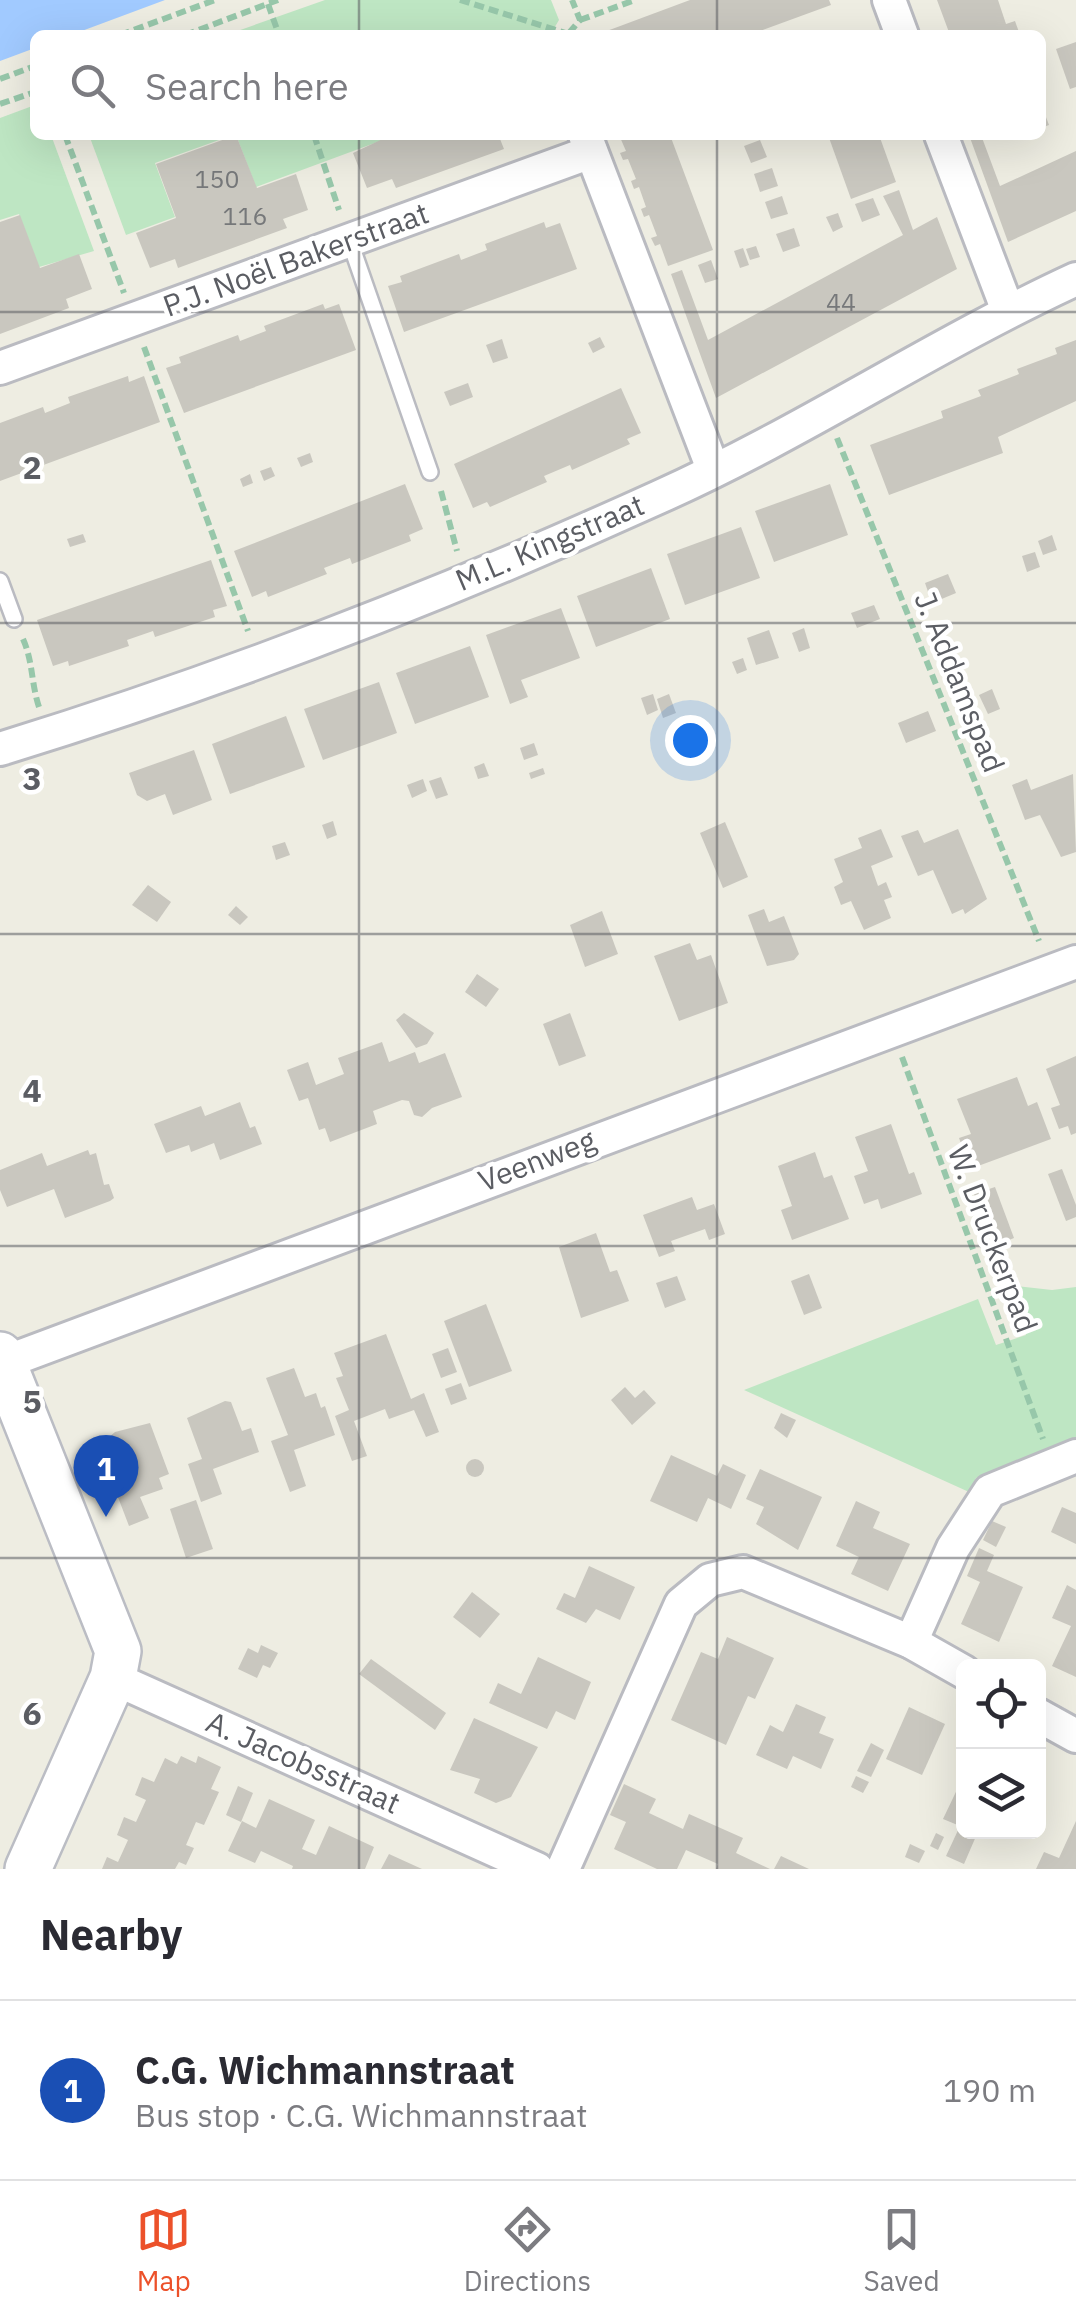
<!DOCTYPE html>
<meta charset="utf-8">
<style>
body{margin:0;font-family:"IBM Plex Sans",sans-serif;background:#f7f7f7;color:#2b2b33}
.controls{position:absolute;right:30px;bottom:30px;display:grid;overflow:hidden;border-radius:15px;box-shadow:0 10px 40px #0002}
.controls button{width:90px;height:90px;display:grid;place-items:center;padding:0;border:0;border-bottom:2px solid #e1e1e2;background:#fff;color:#2b2b33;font:50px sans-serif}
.you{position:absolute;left:690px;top:740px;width:35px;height:35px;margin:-25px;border:8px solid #fff;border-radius:50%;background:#1a73e8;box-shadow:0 0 0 15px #1a73e833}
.badge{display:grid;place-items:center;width:65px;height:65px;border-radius:50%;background:#ec512a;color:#fff;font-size:32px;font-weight:700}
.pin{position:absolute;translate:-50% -82px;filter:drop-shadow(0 2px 5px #0008)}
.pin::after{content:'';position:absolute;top:52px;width:35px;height:30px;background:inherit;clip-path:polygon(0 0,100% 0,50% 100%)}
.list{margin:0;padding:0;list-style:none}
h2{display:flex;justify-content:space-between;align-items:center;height:130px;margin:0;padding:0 40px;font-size:42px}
h2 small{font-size:32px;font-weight:400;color:#7c7c81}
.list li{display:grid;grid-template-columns:65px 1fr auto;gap:30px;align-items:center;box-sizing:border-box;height:180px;padding:0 40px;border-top:2px solid #e1e1e2}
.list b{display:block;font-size:38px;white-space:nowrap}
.list p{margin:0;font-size:32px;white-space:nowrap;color:#7c7c81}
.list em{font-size:32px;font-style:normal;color:#7c7c81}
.icon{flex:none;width:55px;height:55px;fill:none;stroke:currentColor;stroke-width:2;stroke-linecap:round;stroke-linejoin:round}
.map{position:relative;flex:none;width:1076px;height:1869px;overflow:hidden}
.search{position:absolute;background:#fff;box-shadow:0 10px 40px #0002;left:30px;right:30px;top:30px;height:110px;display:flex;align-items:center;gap:25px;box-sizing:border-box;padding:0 35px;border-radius:15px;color:#7c7c81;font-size:38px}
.sheet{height:310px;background:#fff}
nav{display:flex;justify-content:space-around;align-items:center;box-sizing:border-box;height:140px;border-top:2px solid #e1e1e2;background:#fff;font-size:28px;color:#7c7c81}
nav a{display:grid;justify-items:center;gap:5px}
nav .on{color:#ec512a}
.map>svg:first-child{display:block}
</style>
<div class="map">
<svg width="1076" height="1869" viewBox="0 0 1076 1869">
<rect width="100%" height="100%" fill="#eeede2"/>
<g fill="#bee6c3">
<path d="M325,0H551L559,20L550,35H226Z"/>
<path d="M35,105V135H51L94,251L39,267L19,214L0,220V118Z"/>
<path d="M89,135H233L155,163L175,217L126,235Z"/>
<path d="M236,135H391V137L256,187Z"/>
<path d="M1007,1285L1052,1290L1076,1287V1439L976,1478L969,1492L744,1390L978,1299L996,1345L1026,1335Z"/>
</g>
<path fill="#a1caff" d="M0,0H165L71,35H35V48L0,61Z"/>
<g fill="#c9c7bf">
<path d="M690,0H829L831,5L749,35H596Z"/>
<path d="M937,0H998L1006,24L1015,21L1020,35H950Z"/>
<path d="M1076,42V87L1070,89L1056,49Z"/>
<path d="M1041,104L1049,125L1041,128Z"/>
<path d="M236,135L257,188L296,174L308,210L283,219L287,228L178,268L175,259L150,268L136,233L176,218L156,164Z"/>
<path d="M391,135H510L500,139L504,149L396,188L392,179L367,188L353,153Z"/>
<path d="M619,135H670L713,250L668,266L660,244L655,246L651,238L657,236L649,215L644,217L641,209L646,207L639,187L634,189L631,181L636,179L628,159L623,160L620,153L626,151Z"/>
<path d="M828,135H879L896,182L851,199Z"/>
<path d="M969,135H981L1000,186L1076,151V211L1008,242Z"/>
<path d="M760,140L767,157L751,163L744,146Z"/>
<path d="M772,168L778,186L760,192L754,174Z"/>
<path d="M899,190L913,230L937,217L957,269L716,398L671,274L682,270L708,340L903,235L883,196Z"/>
<path d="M782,196L788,214L771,219L765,202Z"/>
<path d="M873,198L880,215L862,222L855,204Z"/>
<path d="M838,213L843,227L833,232L826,217Z"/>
<path d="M20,215L40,268L79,254L92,289L66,299L69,308L0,334V222Z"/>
<path d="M544,222L546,228L560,223L577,269L404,332L388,286L402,282L400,276L459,254L461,260L487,250L485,244Z"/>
<path d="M794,228L800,246L783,252L776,234Z"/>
<path d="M756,246L760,257L750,260L746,249Z"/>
<path d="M743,248L749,265L740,268L734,251Z"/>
<path d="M711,260L718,279L705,283L698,265Z"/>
<path d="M323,304L325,309L339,304L356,350L184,413L166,368L181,363L179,357L238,335L240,341L266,331L264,326Z"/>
<path d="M600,337L605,347L593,353L588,343Z"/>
<path d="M502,339L508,358L493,363L486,345Z"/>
<path d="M1076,340V401L998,437L1003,453L889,495L870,445L943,418L941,411L981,396L978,390L1019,374L1017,369L1057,354L1055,348Z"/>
<path d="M128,376L129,382L144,376L160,422L0,481V423L43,407L45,413L70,403L68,397Z"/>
<path d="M468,383L473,397L450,406L444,392Z"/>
<path d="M621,388L641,433L627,439L630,444L572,470L570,465L544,476L547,482L490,507L487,502L473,508L454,464Z"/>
<path d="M310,453L313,462L301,467L297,458Z"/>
<path d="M271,467L275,476L264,481L260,471Z"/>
<path d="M250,474L253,483L243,487L240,479Z"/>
<path d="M405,484L423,529L409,535L411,541L352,564L350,558L324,568L327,574L268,597L266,591L252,597L234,551Z"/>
<path d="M830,484L848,535L774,562L755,511Z"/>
<path d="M741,527L760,578L685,605L667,554Z"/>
<path d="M83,534L86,542L70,547L67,539Z"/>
<path d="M1052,535L1057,550L1043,555L1038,541Z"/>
<path d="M1035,552L1040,567L1027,572L1022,556Z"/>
<path d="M211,560L227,606L213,610L215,617L155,637L153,631L127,640L129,646L69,666L68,661L53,666L37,620Z"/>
<path d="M651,568L670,619L596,647L577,596Z"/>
<path d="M948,574L956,593L932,603L925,583Z"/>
<path d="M874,605L880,619L857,628L851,613Z"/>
<path d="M561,608L580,658L521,680L528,697L510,704L486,635Z"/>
<path d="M804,628L810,648L799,652L792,633Z"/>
<path d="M769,630L779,658L756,665L747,638Z"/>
<path d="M470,646L489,697L415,724L396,673Z"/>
<path d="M743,658L747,670L737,674L732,662Z"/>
<path d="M379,682L397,733L323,760L304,709Z"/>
<path d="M992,689L1000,709L988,714L979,695Z"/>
<path d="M653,694L658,710L647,715L641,698Z"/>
<path d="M669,694L676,713L663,718L657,699Z"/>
<path d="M928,711L936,731L906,743L898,723Z"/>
<path d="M286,716L305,767L230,794L212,744Z"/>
<path d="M534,743L538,755L524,760L520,748Z"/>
<path d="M194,750L212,800L173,815L165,794L147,801L137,795L129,773Z"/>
<path d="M484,763L489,776L478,779L474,767Z"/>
<path d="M543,768L545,774L531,779L529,773Z"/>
<path d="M1073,774L1076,852L1061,857L1040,815L1025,820L1012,785L1027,779L1031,790Z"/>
<path d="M441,777L448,795L436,799L429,781Z"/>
<path d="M423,779L427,791L412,798L407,785Z"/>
<path d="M333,821L337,835L327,839L322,825Z"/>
<path d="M725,822L748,877L723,888L700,833Z"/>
<path d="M881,829L893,857L871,866L878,886L886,882L892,897L884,900L891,918L864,930L851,901L841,905L834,887L843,882L834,859L862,848L858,838Z"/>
<path d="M958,829L987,899L965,914L963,909L952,914L933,870L918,876L901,836L918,830L924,843Z"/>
<path d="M285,842L290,855L276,860L272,846Z"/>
<path d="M148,885L171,902L157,922L132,905Z"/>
<path d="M236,906L248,917L240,925L228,915Z"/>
<path d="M764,909L769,922L784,916L799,954L794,960L767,966L748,915Z"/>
<path d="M602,911L618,954L585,967L570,925Z"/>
<path d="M690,943L697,960L711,955L728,1003L679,1021L654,956Z"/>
<path d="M477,974L499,989L486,1007L465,992Z"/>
<path d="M404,1013L434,1033L427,1044L416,1048L396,1020Z"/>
<path d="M570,1013L586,1056L559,1066L543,1024Z"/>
<path d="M382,1042L389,1062L415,1052L419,1063L445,1053L462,1097L432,1108L422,1117L414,1115L409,1101L402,1100L373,1111L377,1124L330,1142L325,1128L319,1130L308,1098L299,1101L287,1070L308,1062L316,1085L344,1074L338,1058Z"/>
<path d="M1076,1056V1133L1071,1135L1068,1126L1059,1129L1051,1108L1060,1105L1046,1069Z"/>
<path d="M1017,1077L1028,1106L1037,1102L1051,1139L970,1169L959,1138L971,1134L957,1099Z"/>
<path d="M240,1102L250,1128L255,1126L262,1144L220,1160L214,1143L191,1152L189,1145L166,1153L154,1124L201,1106L205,1116Z"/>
<path d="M891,1124L909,1174L914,1172L922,1194L881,1209L878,1199L864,1204L854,1176L868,1171L855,1137Z"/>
<path d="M88,1150L90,1155L96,1153L104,1185L109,1184L114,1198L110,1201L65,1218L54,1189L7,1207L0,1190V1170L42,1153L47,1166Z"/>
<path d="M815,1152L824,1178L832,1175L849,1219L792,1240L781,1210L792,1206L778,1166Z"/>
<path d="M1062,1169L1076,1205V1217L1066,1221L1048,1174Z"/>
<path d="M995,1187L1014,1238L994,1246L974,1194Z"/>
<path d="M692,1197L697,1210L714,1204L725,1234L709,1240L705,1229L671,1241L675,1251L659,1257L643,1215Z"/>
<path d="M596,1233L610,1272L617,1270L629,1301L581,1318L559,1247Z"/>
<path d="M809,1274L822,1308L804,1315L791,1281Z"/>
<path d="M677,1276L686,1300L665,1308L656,1283Z"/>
<path d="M486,1304L512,1371L469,1387L444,1321Z"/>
<path d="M386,1334L411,1399L424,1393L439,1432L426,1437L414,1410L389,1419L385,1409L354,1421L367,1456L352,1461L335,1416L349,1410L336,1378L343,1376L334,1353Z"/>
<path d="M448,1348L457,1372L441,1378L432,1354Z"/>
<path d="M294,1368L305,1397L316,1393L321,1408L325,1406L335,1435L294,1450L306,1486L290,1492L271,1441L288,1435L266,1378Z"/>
<path d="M461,1383L467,1399L451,1405L445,1389Z"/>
<path d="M625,1387L635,1398L644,1390L656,1403L632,1425L611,1400Z"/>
<path d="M225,1401L231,1402L242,1431L251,1428L259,1452L213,1469L222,1494L201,1502L188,1464L202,1459L187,1418Z"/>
<path d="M781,1413L796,1420L787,1438L774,1428Z"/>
<path d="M150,1423L169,1474L159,1478L163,1489L140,1497L149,1518L129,1526L116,1492L125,1488L107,1439L115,1432Z"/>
<path d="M671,1455L717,1476L723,1464L746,1475L731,1509L708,1498L697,1522L650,1501Z"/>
<circle cx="475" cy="1468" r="9"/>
<path d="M760,1469L822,1497L798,1550L756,1524L764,1507L746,1499Z"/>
<path d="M196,1500L213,1549L186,1558L170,1509Z"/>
<path d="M856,1501L880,1512L873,1528L910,1544L888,1591L851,1574L859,1557L836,1546Z"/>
<path d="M1062,1507L1076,1513V1544L1051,1532Z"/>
<path d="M992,1521L1006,1527L996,1547L983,1540Z"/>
<path d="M979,1548L994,1555L987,1571L1023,1587L999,1642L961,1624L980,1582L967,1576Z"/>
<path d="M589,1566L635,1587L620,1620L596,1609L586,1623L556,1609L564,1593L575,1598Z"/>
<path d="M1067,1585L1076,1590V1677L1052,1666L1071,1626L1052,1618Z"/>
<path d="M472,1592L500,1614L480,1638L453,1617Z"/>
<path d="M727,1637L774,1658L755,1699L748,1696L726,1745L671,1720L701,1652L718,1659Z"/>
<path d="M261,1645L278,1653L270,1668L263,1665L257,1678L238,1669L248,1648L258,1653Z"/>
<path d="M538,1657L591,1682L575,1720L556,1711L547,1729L489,1703L498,1683L521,1694Z"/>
<path d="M371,1659L446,1713L435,1730L359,1674Z"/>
<path d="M796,1704L826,1717L819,1733L834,1739L821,1769L793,1756L787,1769L756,1755L770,1725L783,1732Z"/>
<path d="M909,1707L945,1724L922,1775L886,1759Z"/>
<path d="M474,1718L538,1747L511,1797L496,1803L474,1793L480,1779L450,1770Z"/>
<path d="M871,1743L884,1750L871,1777L857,1771Z"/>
<path d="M181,1756L196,1763L198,1756L221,1767L211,1789L219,1792L204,1825L196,1822L186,1845L194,1848L186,1865L179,1862L175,1869H102L107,1857L118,1862L128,1840L117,1835L124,1817L136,1822L146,1800L135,1795L142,1777L154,1782L165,1758L177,1764Z"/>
<path d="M964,1775V1832H991L988,1839L977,1834L964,1864L946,1856L960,1826L943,1819Z"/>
<path d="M856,1776L869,1782L863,1793L851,1787Z"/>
<path d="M624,1784L656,1799L649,1813L683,1829L689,1814L743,1838L736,1853L770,1869H716L718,1864L686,1850L677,1869H657L614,1849L626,1822L610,1815Z"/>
<path d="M238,1786L253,1793L241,1822L226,1815Z"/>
<path d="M269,1799L315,1820L302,1849L316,1855L329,1826L374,1847L365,1869H292L293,1866L261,1851L255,1863L228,1851L242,1821L256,1828Z"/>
<path d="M1076,1821V1869H1036L1044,1852L1059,1858Z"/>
<path d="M936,1833L944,1837L938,1850L930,1846Z"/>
<path d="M910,1844L925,1851L919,1863L905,1857Z"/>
<path d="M389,1854L422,1869H381Z"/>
<path d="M781,1856L809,1869H774Z"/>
</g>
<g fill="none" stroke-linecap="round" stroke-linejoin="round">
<g stroke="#babbc1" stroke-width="20">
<g id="lane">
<path d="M350,242L430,472"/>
<path d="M0,581L14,619"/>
</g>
</g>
<g stroke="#babbc1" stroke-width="38">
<g id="street">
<path d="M889,0L902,35"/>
<path d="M585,135L713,469"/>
<path d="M941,135L1008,311"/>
<path d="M0,368L591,152"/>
<path d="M0,749C224,680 446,594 659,497C802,433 933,345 1076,279"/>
<path d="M0,1364L1076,962"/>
<path d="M911,1642L953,1548L990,1491L1076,1456"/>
<path d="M113,1678L537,1869"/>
<path d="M1038,1715L1076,1736"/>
<path d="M563,1869L681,1604L710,1580L743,1572L911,1642L964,1672"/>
</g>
</g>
<g stroke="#bbbdc4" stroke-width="50">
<path id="secondary" d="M0,1355L118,1651L113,1678L28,1869"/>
</g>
<g stroke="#97c7aa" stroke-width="6" stroke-dasharray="10 5" stroke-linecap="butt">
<path d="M460,0L569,34"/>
<path d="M268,4L279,35"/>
<path d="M580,20L635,0"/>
<path d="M569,33L580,20L572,0"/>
<path d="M120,35L215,0"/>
<path d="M185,35L278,0"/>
<path d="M0,79L35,66"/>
<path d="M0,104L35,92"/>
<path d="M65,135L124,293"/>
<path d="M314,135L339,210"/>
<path d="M144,347L248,631"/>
<path d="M837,438L1039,941"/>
<path d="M441,491L457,551"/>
<path d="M23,639C33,661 31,683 39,707"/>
<path d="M902,1057L1043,1439"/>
</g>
<use href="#lane" stroke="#fff" stroke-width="15"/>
<use href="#street" stroke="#fff" stroke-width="32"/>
<use href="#secondary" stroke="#fff" stroke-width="45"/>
</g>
<path fill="none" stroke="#5b5d63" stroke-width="2.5" stroke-opacity="0.55" d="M359,0V35M717,0V35M359,135V1869M717,135V1869M0,312H1076M0,623H1076M0,934H1076M0,1246H1076M0,1558H1076"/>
<g text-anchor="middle" stroke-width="9" stroke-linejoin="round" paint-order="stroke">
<g font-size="25" fill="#76787a">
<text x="217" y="188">150</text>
<text x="245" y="225">116</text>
<text x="841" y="311">44</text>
</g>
<g font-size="30" fill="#5b5d63" stroke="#fff">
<text transform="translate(296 260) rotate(-20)" y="10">P.J. Noël Bakerstraat</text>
<text transform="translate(550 543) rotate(-23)" y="10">M.L. Kingstraat</text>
<text transform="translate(959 682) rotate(68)" y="10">J. Addamspad</text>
<text transform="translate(537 1161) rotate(-21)" y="10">Veenweg</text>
<text transform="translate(992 1239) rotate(69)" y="10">W. Druckerpad</text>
<text transform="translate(303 1763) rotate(24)" y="10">A. Jacobsstraat</text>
</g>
</g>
<g font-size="32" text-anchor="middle" font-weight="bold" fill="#5b5d63" stroke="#fff" stroke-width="9" stroke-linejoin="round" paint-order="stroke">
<text x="32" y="479">2</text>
<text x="32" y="790">3</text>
<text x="32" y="1102">4</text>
<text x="32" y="1413">5</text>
<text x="32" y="1725">6</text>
</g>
</svg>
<div class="controls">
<button><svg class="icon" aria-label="locate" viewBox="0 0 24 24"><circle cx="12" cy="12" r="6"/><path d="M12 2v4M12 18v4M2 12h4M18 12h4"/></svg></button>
<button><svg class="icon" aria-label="layers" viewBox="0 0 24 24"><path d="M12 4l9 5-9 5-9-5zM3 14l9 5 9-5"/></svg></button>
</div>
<div class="you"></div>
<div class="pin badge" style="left:106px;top:1517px;background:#1a4fb4">1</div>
<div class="search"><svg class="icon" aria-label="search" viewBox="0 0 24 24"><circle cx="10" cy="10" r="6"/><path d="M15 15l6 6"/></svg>Search here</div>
</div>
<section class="sheet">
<h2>Nearby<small></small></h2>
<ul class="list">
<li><span class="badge" style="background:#1a4fb4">1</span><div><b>C.G. Wichmannstraat</b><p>Bus stop · C.G. Wichmannstraat</p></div><em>190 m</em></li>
</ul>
</section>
<nav>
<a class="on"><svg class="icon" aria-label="map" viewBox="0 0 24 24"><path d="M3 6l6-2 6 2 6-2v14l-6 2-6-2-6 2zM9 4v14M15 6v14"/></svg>Map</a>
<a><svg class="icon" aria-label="directions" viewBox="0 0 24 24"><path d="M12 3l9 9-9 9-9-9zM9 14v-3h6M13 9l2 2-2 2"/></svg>Directions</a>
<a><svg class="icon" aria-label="saved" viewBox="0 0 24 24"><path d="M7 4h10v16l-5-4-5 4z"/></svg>Saved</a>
</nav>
